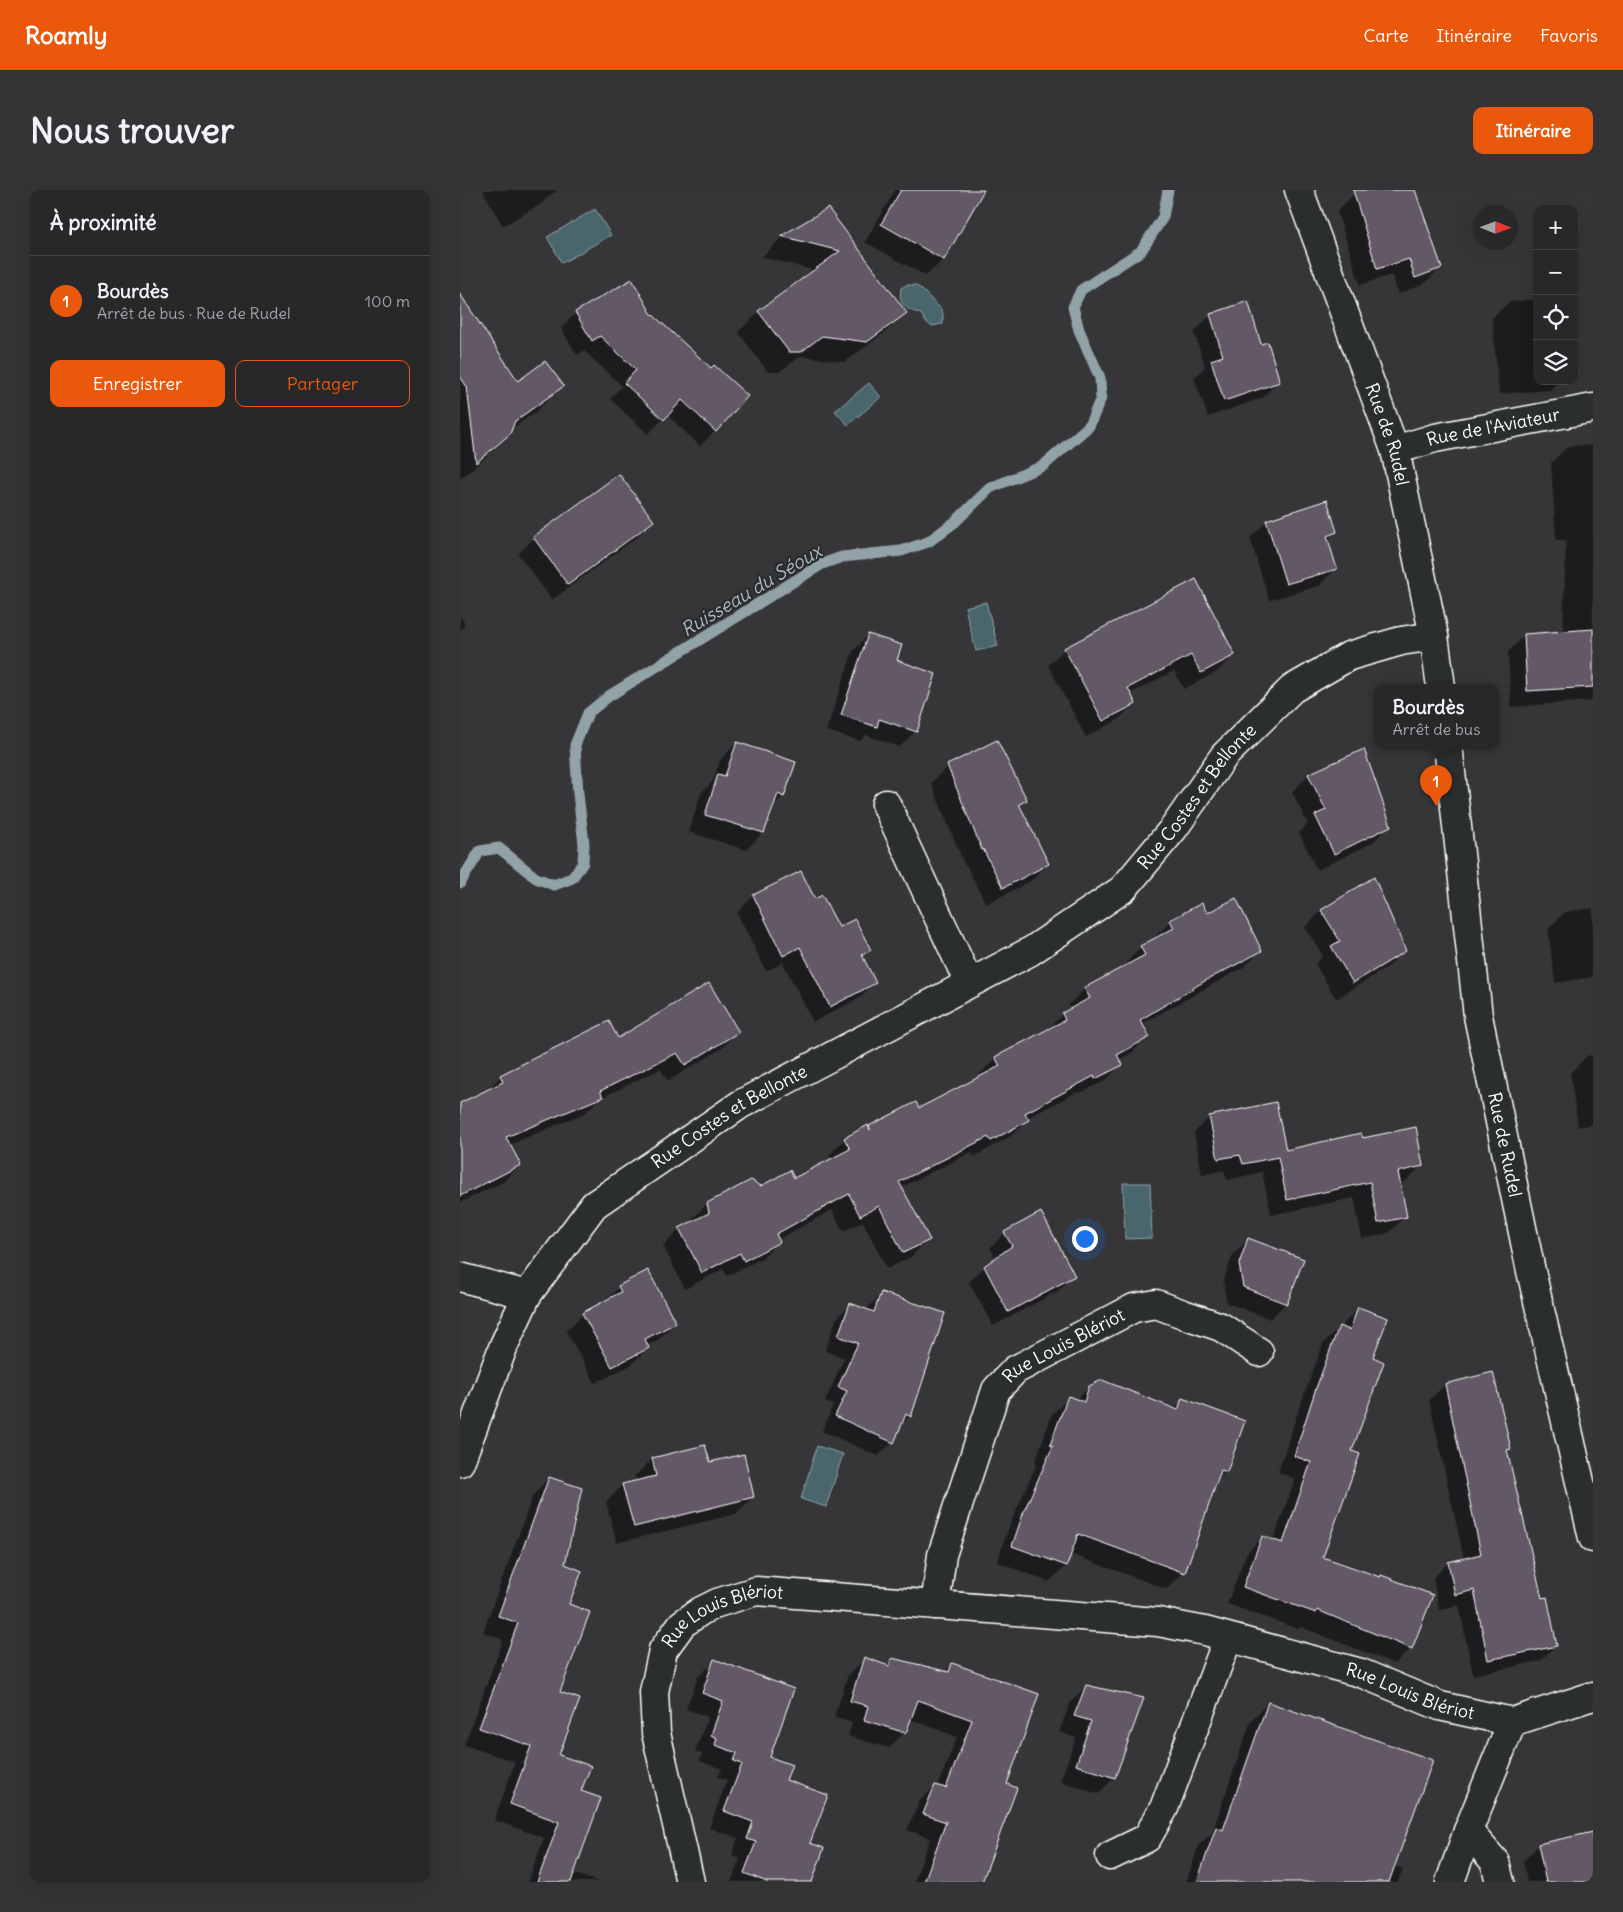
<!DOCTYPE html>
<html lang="fr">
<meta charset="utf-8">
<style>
body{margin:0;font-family:Delius,sans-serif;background:#343437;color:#f1f3f6}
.controls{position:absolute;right:15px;top:15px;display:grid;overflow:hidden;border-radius:10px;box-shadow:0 5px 20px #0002}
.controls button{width:45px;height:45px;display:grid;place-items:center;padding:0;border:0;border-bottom:1px solid #444447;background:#28282b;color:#f1f3f6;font:25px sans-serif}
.compass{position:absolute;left:1013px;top:15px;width:45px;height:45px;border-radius:50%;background:#28282b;box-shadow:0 5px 20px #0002;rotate:91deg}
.you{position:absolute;left:624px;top:1048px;width:18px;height:18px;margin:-12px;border:4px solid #fff;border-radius:50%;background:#1a73e8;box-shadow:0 0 0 8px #1a73e833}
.badge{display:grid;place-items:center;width:32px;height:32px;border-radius:50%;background:#ea580c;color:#fff;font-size:16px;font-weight:700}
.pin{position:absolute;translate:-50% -41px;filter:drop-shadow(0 1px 2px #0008)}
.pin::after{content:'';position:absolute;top:26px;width:18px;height:15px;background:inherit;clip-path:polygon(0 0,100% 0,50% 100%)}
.popup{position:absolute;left:914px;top:494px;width:125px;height:65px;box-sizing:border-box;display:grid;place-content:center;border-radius:10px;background:#28282b;filter:drop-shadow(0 1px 4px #0005);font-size:16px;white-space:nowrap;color:#a5a6a9}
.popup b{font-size:19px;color:#f1f3f6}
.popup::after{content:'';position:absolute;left:50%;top:100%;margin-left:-10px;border:10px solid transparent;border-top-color:#28282b}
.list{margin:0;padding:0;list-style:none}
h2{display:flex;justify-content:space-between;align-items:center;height:65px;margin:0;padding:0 20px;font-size:21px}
h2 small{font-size:16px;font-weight:400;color:#a5a6a9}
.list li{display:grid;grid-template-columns:32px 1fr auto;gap:15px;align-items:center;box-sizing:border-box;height:90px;padding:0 20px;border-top:1px solid #444447}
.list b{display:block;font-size:19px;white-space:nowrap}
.list p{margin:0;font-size:16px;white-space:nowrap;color:#a5a6a9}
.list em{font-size:16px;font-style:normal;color:#a5a6a9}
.actions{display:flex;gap:10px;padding:15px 20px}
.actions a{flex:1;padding:11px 0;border:1px solid #ea580c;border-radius:10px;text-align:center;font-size:18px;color:#ea580c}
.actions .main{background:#ea580c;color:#fff}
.icon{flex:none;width:28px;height:28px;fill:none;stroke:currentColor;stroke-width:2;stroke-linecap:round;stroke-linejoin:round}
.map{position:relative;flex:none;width:1133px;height:1692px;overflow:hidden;border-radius:10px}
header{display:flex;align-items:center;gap:30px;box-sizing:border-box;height:70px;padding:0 25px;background:#ea580c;color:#fff}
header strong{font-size:24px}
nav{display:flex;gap:28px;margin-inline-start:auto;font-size:18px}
.intro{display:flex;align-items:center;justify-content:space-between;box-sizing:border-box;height:120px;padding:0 30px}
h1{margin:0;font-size:35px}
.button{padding:12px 22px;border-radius:10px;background:#ea580c;color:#fff;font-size:18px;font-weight:700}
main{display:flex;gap:30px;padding:0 30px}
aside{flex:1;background:#28282b;border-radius:10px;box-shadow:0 5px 20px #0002}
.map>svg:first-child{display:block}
</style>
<header>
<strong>Roamly</strong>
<nav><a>Carte</a><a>Itinéraire</a><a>Favoris</a></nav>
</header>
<div class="intro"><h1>Nous trouver</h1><a class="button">Itinéraire</a></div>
<main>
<aside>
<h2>À proximité<small></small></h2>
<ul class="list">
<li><span class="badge">1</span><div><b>Bourdès</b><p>Arrêt de bus · Rue de Rudel</p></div><em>100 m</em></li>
</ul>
<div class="actions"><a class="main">Enregistrer</a><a>Partager</a></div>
</aside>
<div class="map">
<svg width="1133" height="1692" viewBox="0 0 1133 1692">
<rect width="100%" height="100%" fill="#363639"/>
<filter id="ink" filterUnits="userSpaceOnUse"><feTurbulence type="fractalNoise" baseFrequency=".02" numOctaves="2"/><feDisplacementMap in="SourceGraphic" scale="10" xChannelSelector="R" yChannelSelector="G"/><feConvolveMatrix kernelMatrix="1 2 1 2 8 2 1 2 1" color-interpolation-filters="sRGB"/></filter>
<g filter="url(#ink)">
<g fill="#49666c" stroke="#92a3a7">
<path d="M135,19L151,45L102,73L87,47Z"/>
<path d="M447,95H455L461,99L481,119L483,124V134L471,136L465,131L461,124C447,120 438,115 441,98Z"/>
<path d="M409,193L421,207L388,235L375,221Z"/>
<path d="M526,412L538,456L516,461L505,417Z"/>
<path d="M663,993H690L692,1048L665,1049Z"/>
<path d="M357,1256L383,1264L366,1317L341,1309Z"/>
</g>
<g fill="#0007">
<path d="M24,0H99L89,6L81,14L43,36L23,1Z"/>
<path d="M435,0H503L518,9L483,70L466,86L405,52Z"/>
<path d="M906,0H954L981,77L964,94L938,104L932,85L900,95L877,21L894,4Z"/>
<path d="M367,20L445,123L424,143L385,172L341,166L319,182H308L278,142L299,122L356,81L302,67L322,47Z"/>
<path d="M171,91L255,241L240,256L207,225L188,244L150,209L162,196L124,161L117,165L101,138L116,123Z"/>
<path d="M1077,109V191H1098L1090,200L1039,204L1032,128L1049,112Z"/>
<path d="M751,125L819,191L802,208L748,227L734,188L745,177L734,142Z"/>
<path d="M0,133L58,192L102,196L77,221L50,240L49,244L24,269L0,289Z"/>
<path d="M1133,255V509L1130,511L1051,517L1048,462L1064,445L1103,442L1106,350H1096L1091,273L1108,256Z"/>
<path d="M159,285L193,331L177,347L92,410L58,364L74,348Z"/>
<path d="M807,331L876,341L867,350L875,379L859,396L809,410L790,348Z"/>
<path d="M0,425L5,435L0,441Z"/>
<path d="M408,445L435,471L456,541L440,557L406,545L400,551L366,541L393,461Z"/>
<path d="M605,459L773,465L757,482L724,499L714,481L670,504L675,513L658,530L626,547L588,475Z"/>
<path d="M277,553L323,606L312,618L303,643L286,660L229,642L241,603L253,591L260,570Z"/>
<path d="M904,560L929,636L912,653L857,680L839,643L848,634L832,602L848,585Z"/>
<path d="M488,576L565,609L558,616L588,674L571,691L526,714L506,675L505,676L471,593Z"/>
<path d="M341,682L355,711L378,739L409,759L402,767L415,793L398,809L353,832L323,773L306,781L277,723L293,706Z"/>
<path d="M1133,718V787L1095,793L1088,739L1105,722Z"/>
<path d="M862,720L945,760L928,777L876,809L855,774L863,766L845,737Z"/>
<path d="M747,725L801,760L784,777L682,834L688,846L672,863L659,870L661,875L645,891L618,904L617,902L567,928L568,930L551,946L514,967L512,962L440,998L468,1049L452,1066L427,1079L403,1032L383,1041L372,1020L317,1050L318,1052L302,1068L267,1086L263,1079L225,1099L203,1056L220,1039L232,1033L231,1030L247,1014L301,997L334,990L371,970L369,965L385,949L410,937L459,920L521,887L519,885L536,868L586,841L603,824L611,820L608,815L625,799L666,777L665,774L681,757L696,749L695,747L711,731Z"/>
<path d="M277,842L261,859L208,891L200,879L139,909L125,923L49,955L60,975L43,992L0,1013V914L26,902L41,886Z"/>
<path d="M1133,865V934L1118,937L1110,883L1127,866Z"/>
<path d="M750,927L825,962L902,950L962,975L946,991L939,993L945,1026L929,1043L902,1049L894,1008L811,1025L802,982L767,990L764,980L742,985L734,943Z"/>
<path d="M545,1043L613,1086L598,1101L533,1136L509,1092L524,1077L536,1069L530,1058Z"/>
<path d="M789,1049L826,1113L810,1129L767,1113L763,1091L773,1065Z"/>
<path d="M188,1082L215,1133L198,1150L187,1156L188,1158L171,1175L135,1193L106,1141L123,1124L142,1114L159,1097Z"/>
<path d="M421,1104L450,1226L439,1236L433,1252L418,1266L362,1241L373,1215L365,1212L384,1168L365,1161L376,1129L390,1114L406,1120Z"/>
<path d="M898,1119L911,1168L891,1262L861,1368L951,1458L935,1474L841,1437L838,1439L767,1414L786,1364L802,1347L813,1351L835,1289L818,1282L839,1218L863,1154Z"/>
<path d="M1033,1184L1049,1259L1046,1262L1081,1410L1095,1456L1080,1471L1013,1485L999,1415L979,1420L973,1388L988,1373L1004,1369L969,1210L985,1195Z"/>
<path d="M630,1197L713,1220L723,1210L784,1231L766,1282L756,1291L724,1382L707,1399L610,1364L606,1376L589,1392L537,1372L548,1339L577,1273L575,1272L592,1224L609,1208L616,1210Z"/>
<path d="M192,1269L249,1274L293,1307L276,1324L157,1353L146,1312L163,1295L177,1292L175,1286Z"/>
<path d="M89,1288L104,1375L108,1415L99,1502L97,1566L120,1601L113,1683L138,1692H68L84,1648L34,1630L55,1572L4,1555L43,1450L23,1442L73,1305Z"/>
<path d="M405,1469L426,1476L433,1470L485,1482L492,1474L545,1595L521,1691L522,1692H454L470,1648L447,1640L459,1612L475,1596L477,1597L497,1547L450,1529L445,1542L429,1558L388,1546L392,1533L374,1527L388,1485Z"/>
<path d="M255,1471L308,1568L325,1591L348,1653L350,1692H271L280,1668L272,1665L278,1648L249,1638L267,1590L258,1587L262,1579L239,1571L242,1564L235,1561L248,1527L226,1519L238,1487Z"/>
<path d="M626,1496L654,1588L638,1604L600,1591L616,1548L599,1542L610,1513Z"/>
<path d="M808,1513L934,1676L943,1679L938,1692H726L739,1655L752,1643L791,1530Z"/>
<path d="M1132,1643L1133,1692H1067L1063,1671L1079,1655Z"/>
</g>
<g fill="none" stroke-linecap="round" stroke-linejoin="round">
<path stroke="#92a3a7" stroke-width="11" d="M0,693L20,661L39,658L76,688L94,695L112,688L123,673L124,654L118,604L115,555L128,523L149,506L362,374L382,367L441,361L468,352L495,332L530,298L583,276L629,236L641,208L640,188L619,140L613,117L621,100L681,61L703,27L708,0"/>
</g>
<g fill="#645866" stroke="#fff">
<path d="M441,0H524L484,70L421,34Z"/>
<path d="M893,0H955L982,78L955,88L949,69L917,79Z"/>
<path d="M368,18L447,123L407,152L362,146L341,162H329L298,121L380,61L321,46Z"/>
<path d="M172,89L191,123L251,178L254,175L288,206L256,242L222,210L204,230L164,193L176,180L140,146L132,151L115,122Z"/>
<path d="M0,104L58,191L85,171L104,196L55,231L50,244L16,273L7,197L0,186Z"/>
<path d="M788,111L801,154L808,152L820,192L764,211L751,170L763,166L750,124Z"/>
<path d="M159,284L194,331L108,395L73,347Z"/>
<path d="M867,310L877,342L867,346L877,379L826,394L806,330Z"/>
<path d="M736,389L775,465L741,483L731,465L668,498L676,514L643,531L604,458Z"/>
<path d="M1133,439V497L1067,501L1064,444Z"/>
<path d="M408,444L442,455L437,470L476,484L457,542L419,529L417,537L381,525Z"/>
<path d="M537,550L567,610L559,614L589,674L543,698L523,659L522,660L487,575Z"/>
<path d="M277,552L336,572L324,607L318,604L304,643L245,625L258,584L265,586Z"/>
<path d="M904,559L931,636L874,664L855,625L866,620L848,584Z"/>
<path d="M341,681L355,709L362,705L379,737L395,729L411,760L402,765L416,793L370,817L340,757L323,766L293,705Z"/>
<path d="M914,687L946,761L893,793L871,756L880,751L861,720Z"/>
<path d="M776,708L802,761L743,792L680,830L690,847L657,865L663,875L635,889L634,886L565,923L569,930L531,951L528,947L439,992L470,1050L443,1063L419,1016L400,1026L389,1004L316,1044L320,1052L297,1064L284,1071L280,1063L242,1083L219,1038L249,1023L247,1013L291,990L301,996L330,980L334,988L390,959L384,948L408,935L410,940L409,936L456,912L459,918L540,876L535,867L605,830L602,823L630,808L624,798L685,765L680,756L714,738L710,730L742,713L747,723Z"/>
<path d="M249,793L279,842L225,875L217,863L140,901L143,907L46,947L61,975L0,1006V913L43,892L40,885L149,831L158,848Z"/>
<path d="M816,912L826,960L901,943L903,948L956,937L963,976L938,982L947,1027L918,1033L910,992L827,1010L818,967L783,974L780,965L758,969L749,926Z"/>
<path d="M581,1022L615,1086L548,1122L524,1076L552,1056L544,1042Z"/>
<path d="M788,1048L844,1069L827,1114L783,1097L779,1074Z"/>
<path d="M188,1080L216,1133L185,1149L189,1158L152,1177L122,1123L161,1102L158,1096Z"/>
<path d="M421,1102L485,1123L451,1227L446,1224L434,1253L375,1226L387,1201L378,1197L398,1153L378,1146L390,1113L414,1122Z"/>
<path d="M898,1117L928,1128L913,1167L924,1172L892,1261L900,1264L863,1367L920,1387L921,1385L973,1405L952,1459L857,1420L856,1423L783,1397L802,1346L823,1353L851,1272L834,1266L855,1201L879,1136L890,1140Z"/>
<path d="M1033,1182L1051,1259L1047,1260L1082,1408L1087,1407L1097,1456L1028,1470L1014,1400L995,1405L988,1372L1021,1364L985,1194Z"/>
<path d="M642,1190L718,1220L722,1208L785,1231L767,1282L761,1280L725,1383L618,1344L607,1376L552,1356L564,1321L593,1256L590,1255L608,1206L624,1212L629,1196Z"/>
<path d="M245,1255L250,1272L284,1264L294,1307L174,1337L162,1294L196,1286L192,1268Z"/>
<path d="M89,1287L122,1298L105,1374L122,1381L109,1414L130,1422L100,1502L120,1509L99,1565L131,1576L121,1601L141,1608L111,1692H77L99,1632L50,1614L71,1556L19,1538L58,1433L38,1426Z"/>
<path d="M404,1467L429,1476L432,1468L489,1482L492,1473L579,1504L547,1594L557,1598L522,1692H464L486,1632L463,1624L475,1595L486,1598L512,1530L458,1510L446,1543L404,1530L408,1516L390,1511Z"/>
<path d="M254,1469L334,1499L310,1567L332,1575L326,1590L368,1605L350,1653L364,1658L352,1692H307L284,1683L296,1652L287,1649L293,1632L264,1621L282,1574L274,1571L277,1563L255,1555L257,1548L251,1545L263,1511L242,1503Z"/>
<path d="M626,1495L684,1508L655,1588L616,1575L631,1531L614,1526Z"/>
<path d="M808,1512L973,1570L929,1692H737L756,1637L763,1640Z"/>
<path d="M1133,1642V1692H1086L1078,1654Z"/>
</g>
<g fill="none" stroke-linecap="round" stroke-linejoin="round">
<g stroke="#fff" stroke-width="31">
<g id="minor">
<path id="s1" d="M839,0L935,260L974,446L981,497"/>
<path id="s2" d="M935,260L975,248L1133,218"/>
<path id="s3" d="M988,555L1018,826L1071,1081L1133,1348"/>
<path d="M426,614L509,793"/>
<path d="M0,1087L67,1105"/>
<path id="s4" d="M0,1272L44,1155L67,1105L134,1015L281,914L571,761L663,699L714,638L764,566L832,499L889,466L941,451L974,446"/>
<path id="s5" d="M475,1415L482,1365L536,1200L555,1180L674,1118L696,1114L723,1124L761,1137L799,1162"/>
<path d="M1008,1641L1035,1672L1040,1692"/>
<path d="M650,1666L687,1648L704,1618L768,1448"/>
<path id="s6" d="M230,1692L196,1543L194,1502L203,1460L222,1434L241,1421L257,1413L296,1401L698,1432L745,1441L901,1483L980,1516L1052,1532L1133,1506"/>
<path d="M990,1692L1008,1641L1052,1532"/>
</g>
</g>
<use href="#minor" stroke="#2a2d2e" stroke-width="28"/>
</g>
</g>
<g text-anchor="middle" stroke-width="4.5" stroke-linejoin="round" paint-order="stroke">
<g font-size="18" fill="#fff" stroke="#2a2d2e">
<text dy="6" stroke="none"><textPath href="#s2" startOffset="101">Rue de l'Aviateur</textPath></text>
<text dy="6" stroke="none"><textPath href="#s1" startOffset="260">Rue de Rudel</textPath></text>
<text dy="6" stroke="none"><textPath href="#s4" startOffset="1028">Rue Costes et Bellonte</textPath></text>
<text dy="6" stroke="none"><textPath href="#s4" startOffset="454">Rue Costes et Bellonte</textPath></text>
<text dy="6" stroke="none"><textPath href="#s3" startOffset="404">Rue de Rudel</textPath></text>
<text dy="6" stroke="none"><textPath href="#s5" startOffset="306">Rue Louis Blériot</textPath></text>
<text dy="6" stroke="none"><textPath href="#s6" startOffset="310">Rue Louis Blériot</textPath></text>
<text dy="6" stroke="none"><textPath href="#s6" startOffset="1016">Rue Louis Blériot</textPath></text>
</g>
<g font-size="19" font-style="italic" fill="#adbabd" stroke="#2a2d2e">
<text transform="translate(291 400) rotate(-31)" y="7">Ruisseau du Séoux</text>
</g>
</g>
</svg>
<div class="controls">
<button>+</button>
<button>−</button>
<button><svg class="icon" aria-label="locate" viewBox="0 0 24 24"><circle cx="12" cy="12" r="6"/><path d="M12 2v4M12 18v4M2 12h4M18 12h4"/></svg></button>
<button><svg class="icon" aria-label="layers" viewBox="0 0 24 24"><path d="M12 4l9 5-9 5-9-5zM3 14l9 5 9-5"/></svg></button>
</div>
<svg class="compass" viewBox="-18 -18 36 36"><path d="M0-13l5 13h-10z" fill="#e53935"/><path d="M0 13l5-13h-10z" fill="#a5a6a9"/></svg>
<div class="you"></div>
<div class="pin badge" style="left:976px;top:616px">1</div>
<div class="popup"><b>Bourdès</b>Arrêt de bus</div>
</div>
</main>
